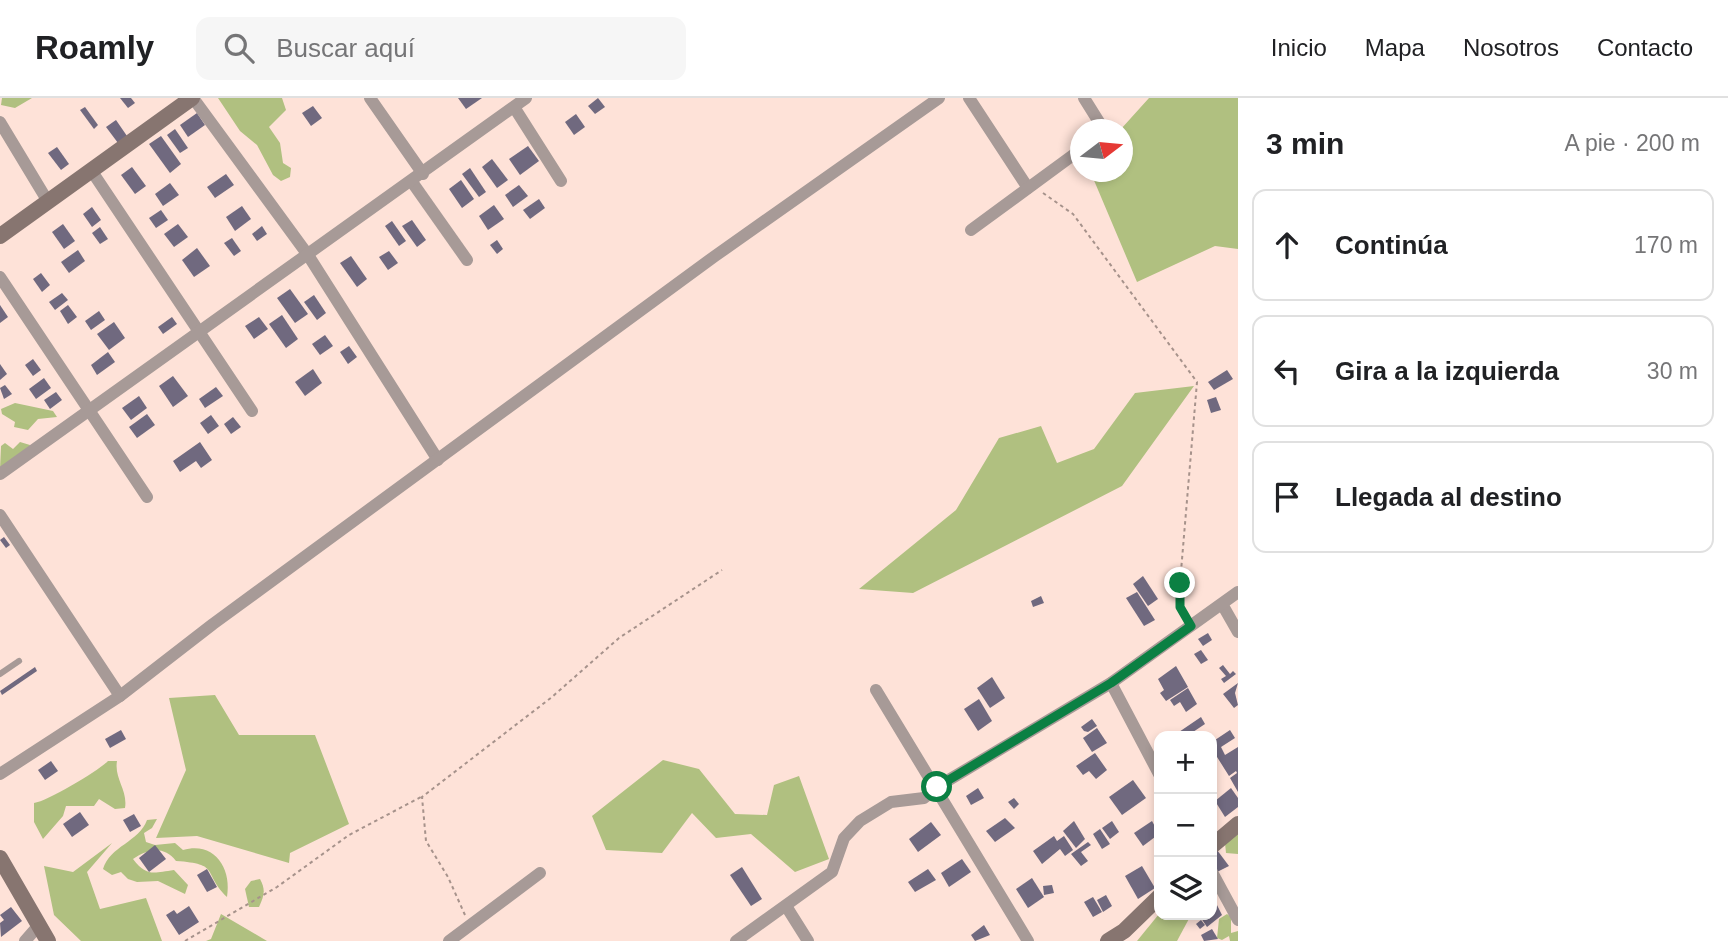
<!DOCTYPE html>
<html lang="es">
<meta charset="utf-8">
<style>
body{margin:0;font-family:Arial,sans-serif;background:#f6f6f6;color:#202124}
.controls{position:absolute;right:21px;bottom:21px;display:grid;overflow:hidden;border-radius:14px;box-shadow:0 4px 10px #0003}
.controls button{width:63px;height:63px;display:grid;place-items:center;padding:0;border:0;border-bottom:2px solid #e0e0e0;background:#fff;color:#202124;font:35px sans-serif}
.compass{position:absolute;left:1070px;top:21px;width:63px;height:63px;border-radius:50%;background:#fff;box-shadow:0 4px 10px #0003;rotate:74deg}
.stop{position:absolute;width:21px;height:21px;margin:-16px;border:5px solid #0b8043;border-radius:50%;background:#fff}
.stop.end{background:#0b8043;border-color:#fff;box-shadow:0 2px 7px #0008}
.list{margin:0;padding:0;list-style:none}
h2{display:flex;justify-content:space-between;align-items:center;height:91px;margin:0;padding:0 28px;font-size:30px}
h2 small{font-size:23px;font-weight:400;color:#757577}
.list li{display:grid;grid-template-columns:46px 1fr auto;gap:21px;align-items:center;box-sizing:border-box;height:112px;margin:0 14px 14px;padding:0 14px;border:2px solid #e0e0e0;border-radius:14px}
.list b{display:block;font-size:26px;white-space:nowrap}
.list em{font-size:23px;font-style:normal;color:#757577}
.icon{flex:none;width:38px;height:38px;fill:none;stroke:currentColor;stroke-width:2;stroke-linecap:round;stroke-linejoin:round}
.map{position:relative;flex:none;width:1238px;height:843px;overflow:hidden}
header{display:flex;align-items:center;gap:42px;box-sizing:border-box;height:98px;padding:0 35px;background:#fff;border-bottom:2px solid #e0e0e0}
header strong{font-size:33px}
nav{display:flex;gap:38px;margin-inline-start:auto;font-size:24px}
.search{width:490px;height:63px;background:#f6f6f6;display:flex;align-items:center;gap:18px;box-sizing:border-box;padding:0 24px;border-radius:14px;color:#757577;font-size:26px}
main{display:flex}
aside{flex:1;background:#fff}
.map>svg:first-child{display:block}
</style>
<header>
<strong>Roamly</strong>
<div class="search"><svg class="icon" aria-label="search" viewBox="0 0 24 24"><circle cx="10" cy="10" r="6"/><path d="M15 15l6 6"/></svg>Buscar aquí</div>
<nav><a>Inicio</a><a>Mapa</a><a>Nosotros</a><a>Contacto</a></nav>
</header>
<main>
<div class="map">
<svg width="1238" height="843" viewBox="0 0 1238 843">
<rect width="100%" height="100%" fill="#fee2d8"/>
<g fill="#b0c080">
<path d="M2,0H32L15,10L1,7Z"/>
<path d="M218,0H282L286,12L269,29L280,45L283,65L291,70L290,79L281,83L273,77L257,47L240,33Z"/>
<path d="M1149,0H1238V151L1215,148L1137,184L1093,80L1096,74H1122L1121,31Z"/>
<path d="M1194,288L1122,388L913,495L859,491L956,412L999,340L1041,328L1057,365L1094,351L1135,295Z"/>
<path d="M15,305L53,313L57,319L38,321L28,332L14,329L15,324L2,316L1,311Z"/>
<path d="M20,344L30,347L29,351L0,371L1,348L5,345L13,351Z"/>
<path d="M215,597L239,637H315L349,726L290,755L289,765L197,738L156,740L186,672L169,600Z"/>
<path d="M663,662L699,671L735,716L767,717L774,687L799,678L829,761L795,774L751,736L716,740L692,715L662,755L606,752L592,718Z"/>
<path d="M108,663H117C114,681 128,692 125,710L115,711L99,701L94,708H66L63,718L43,741L34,724V705C48,703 98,673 108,663Z"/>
<path d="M157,721L152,730L144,735L146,744L155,747L175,745L183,752C214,743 232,770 227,799C202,774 221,766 176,763C164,747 147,751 133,761C147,779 153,775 174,772L188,787L185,796L158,783L137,784L128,781L121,774L112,777L103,771C110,748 139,744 147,722Z"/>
<path d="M1238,733V756L1226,755L1225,745Z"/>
<path d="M112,745L87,774L100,811L146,800L162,843H81L54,817L44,768L73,774Z"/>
<path d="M260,781C266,792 264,798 259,809H249L245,791L251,783Z"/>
<path d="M221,816L267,843H206L211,841Z"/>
<path d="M1159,816L1191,817L1177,843H1137Z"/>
<path d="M1227,816L1231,819V835L1238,833V843H1230L1229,838L1222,842L1217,840L1219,821Z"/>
</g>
<g fill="#70697f">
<path d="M120,0H131L135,5L128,10Z"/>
<path d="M458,0H482L466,11Z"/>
<path d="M598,0L605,9L595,16L588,8Z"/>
<path d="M313,8L322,20L311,28L302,15Z"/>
<path d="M85,9L98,27L94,31L80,12Z"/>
<path d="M197,15L205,27L188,39L180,27Z"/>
<path d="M576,16L585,29L574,37L565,24Z"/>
<path d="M116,22L127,38L118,45L106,29Z"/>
<path d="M175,31L188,50L180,55L167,37Z"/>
<path d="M161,38L181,66L170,75L149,46Z"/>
<path d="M528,48L539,63L520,77L509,61Z"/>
<path d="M57,49L69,66L61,72L48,55Z"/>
<path d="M492,61L508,82L497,90L482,69Z"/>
<path d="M132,69L146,88L135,96L121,77Z"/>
<path d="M470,70L486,94L479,99L462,76Z"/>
<path d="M226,76L234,87L215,100L207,89Z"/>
<path d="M461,82L474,101L462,110L449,91Z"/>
<path d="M170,85L179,97L163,108L155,96Z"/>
<path d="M519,87L528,98L513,109L505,97Z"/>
<path d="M539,101L545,110L530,121L523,112Z"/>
<path d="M494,107L504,121L488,132L479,118Z"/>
<path d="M242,108L251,121L235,133L226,119Z"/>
<path d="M92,109L101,122L92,129L83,116Z"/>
<path d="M161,112L168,122L156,130L149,120Z"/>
<path d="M412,122L426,142L417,149L402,128Z"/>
<path d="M392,123L406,143L399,148L385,128Z"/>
<path d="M63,126L75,143L64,151L52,134Z"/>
<path d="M178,126L188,139L174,149L164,136Z"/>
<path d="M262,128L267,136L257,143L252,136Z"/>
<path d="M100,129L108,141L100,146L92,135Z"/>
<path d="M232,140L241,153L234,158L224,145Z"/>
<path d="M497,142L503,151L497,156L490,147Z"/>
<path d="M197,150L210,168L194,179L182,162Z"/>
<path d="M78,152L85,163L69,175L61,164Z"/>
<path d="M389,153L398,165L388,172L379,159Z"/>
<path d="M351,158L367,181L357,189L340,165Z"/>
<path d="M41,175L50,187L42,194L33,181Z"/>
<path d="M290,191L308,216L295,225L277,200Z"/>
<path d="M62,195L68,202L55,212L49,204Z"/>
<path d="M314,197L326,215L317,222L304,204Z"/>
<path d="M0,207L8,219L0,225Z"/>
<path d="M68,207L77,219L68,226L60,213Z"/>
<path d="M99,213L105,222L91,232L85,223Z"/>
<path d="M282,217L298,241L286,250L269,226Z"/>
<path d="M172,219L177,226L163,236L158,229Z"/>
<path d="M259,219L268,231L254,241L245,228Z"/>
<path d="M114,224L125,240L109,252L97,236Z"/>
<path d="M325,237L333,248L320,257L312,246Z"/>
<path d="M349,248L357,259L348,266L340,254Z"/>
<path d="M108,254L115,264L97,277L91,267Z"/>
<path d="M33,261L41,272L33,278L25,267Z"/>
<path d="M0,266L7,276L0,282Z"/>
<path d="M313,271L322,285L305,298L295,284Z"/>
<path d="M1227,272L1233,281L1214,292L1208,284Z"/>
<path d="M173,278L188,298L173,309L159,288Z"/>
<path d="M44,280L51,290L36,301L29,291Z"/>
<path d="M5,287L12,296L4,301L0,290Z"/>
<path d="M216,289L223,298L205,310L199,301Z"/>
<path d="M56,294L62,302L50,311L44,302Z"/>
<path d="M139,298L147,310L131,322L122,310Z"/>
<path d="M1216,299L1221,312L1211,315L1207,302Z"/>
<path d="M147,316L155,327L137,340L129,329Z"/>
<path d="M211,317L219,328L208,336L200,325Z"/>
<path d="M233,319L241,329L231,336L224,326Z"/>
<path d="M200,344L212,362L201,370L196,363L180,374L173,363Z"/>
<path d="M4,439L10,447L6,450L0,442Z"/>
<path d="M1143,478L1158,501L1148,508L1133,486Z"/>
<path d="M1137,494L1155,522L1144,528L1126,500Z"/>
<path d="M1041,498L1044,505L1033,509L1031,503Z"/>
<path d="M1208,535L1212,542L1203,548L1198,541Z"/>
<path d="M1201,552L1208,562L1201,566L1194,556Z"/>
<path d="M1223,567L1230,576L1233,573L1236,576L1224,585L1221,581L1226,578L1219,570Z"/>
<path d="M1176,568L1188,589L1166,603L1160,595L1164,592L1158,581Z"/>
<path d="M35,569L37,573L2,597L0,593Z"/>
<path d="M992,579L1005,600L990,610L977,590Z"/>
<path d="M1238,585L1235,595L1238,607L1234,610L1223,596Z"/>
<path d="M1188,590L1197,606L1186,614L1180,604L1174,608L1170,602Z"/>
<path d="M979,601L992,623L978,633L964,611Z"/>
<path d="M1201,619L1205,626L1187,638H1177L1176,636Z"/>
<path d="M1092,621L1097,628L1088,634L1084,633L1081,629Z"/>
<path d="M1097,630L1107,645L1092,654L1083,640Z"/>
<path d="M121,632L126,641L110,650L105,641Z"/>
<path d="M1230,632L1235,640L1221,649L1225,657L1238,649V694L1230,680L1237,675L1236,673L1229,678L1212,651V644Z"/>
<path d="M1095,655L1107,672L1096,681L1089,673L1083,677L1076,668Z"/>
<path d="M51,663L58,673L45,682L38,672Z"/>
<path d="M1133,682L1146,700L1122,717L1109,699Z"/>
<path d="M978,690L984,700L971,707L966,698Z"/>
<path d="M1231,690L1238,700V709L1225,719L1215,703Z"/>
<path d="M1014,700L1019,706L1014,711L1008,704Z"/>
<path d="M80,714L89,727L72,739L63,726Z"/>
<path d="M134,716L141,728L130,734L123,722Z"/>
<path d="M1005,720L1015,730L995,744L986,733Z"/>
<path d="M1074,723L1085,741L1076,750L1063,733Z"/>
<path d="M1112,723L1119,734L1110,741L1102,730Z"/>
<path d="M1152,723L1159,736L1143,748L1134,735Z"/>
<path d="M931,724L941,737L918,754L909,741Z"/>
<path d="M1100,731L1110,746L1102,751L1093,736Z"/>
<path d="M1054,738L1057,743L1064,738L1073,752L1065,758L1060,751L1042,766L1033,753Z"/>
<path d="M1088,744L1091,747L1081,754L1088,763L1081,768L1071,756Z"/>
<path d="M155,747L166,761L149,774L139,760Z"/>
<path d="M1217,752L1229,768L1217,774L1212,761L1213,754Z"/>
<path d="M962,761L971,774L949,789L941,775Z"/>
<path d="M1142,768L1155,790L1138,801L1125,778Z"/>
<path d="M742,769L762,801L751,808L730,777Z"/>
<path d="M207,771L217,789L207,794L197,777Z"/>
<path d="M928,771L936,782L915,794L908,784Z"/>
<path d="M1032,780L1044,799L1028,810L1016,791Z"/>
<path d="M1052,787L1054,795L1044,797L1043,788Z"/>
<path d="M1106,797L1112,808L1103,814L1097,802Z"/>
<path d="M1093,799L1102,814L1093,819L1084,804Z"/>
<path d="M1216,805L1222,817L1207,829L1199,817H1212V807Z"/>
<path d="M189,808L199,824L179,837L166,817L174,812L177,816Z"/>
<path d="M11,809L22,823L1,839L0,825L4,822L0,817Z"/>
<path d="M1201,822L1205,827L1200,831L1196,826Z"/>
<path d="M984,827L990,837L975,843L971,837Z"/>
<path d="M1212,831L1218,841L1204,843L1201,837Z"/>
</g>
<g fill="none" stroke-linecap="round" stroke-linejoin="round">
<g stroke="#a6928b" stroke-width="2" stroke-dasharray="3.5 3.5" stroke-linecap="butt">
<path d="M1043,95L1073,116L1197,284L1180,485V509L1184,518"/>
<path d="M465,817L448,779L426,743L422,699L552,599L619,540L722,472"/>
<path d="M185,843L277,789L349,737L421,699"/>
</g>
<path stroke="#a79a97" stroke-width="6" d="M0,576L19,563"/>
<g stroke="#a79a97" stroke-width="12">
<path d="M193,0L308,157L438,362"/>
<path d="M370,0L423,76"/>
<path d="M969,0L1028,90"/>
<path d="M1084,0L1104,32"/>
<path d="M514,9L561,83"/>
<path d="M0,24L47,102"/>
<path d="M91,72L252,313"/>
<path d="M412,84L467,162"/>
<path d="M971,132L1080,52"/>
<path d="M0,179L147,399"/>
<path d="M0,376L526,0"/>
<path d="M0,417L120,598"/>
<path d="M1222,506L1238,534"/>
<path d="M1111,585L1159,676"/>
<path d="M876,592L1028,843"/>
<path d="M0,676L120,598L213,526L715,158L939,0"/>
<path d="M1212,774L1238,822"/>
<path d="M786,808L808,843"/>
<path d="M25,843L39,827"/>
<path d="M449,843L540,775"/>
<path d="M736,843L832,774L844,740L860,723L891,704L924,700L937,689L1111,585L1238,494"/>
</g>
<g stroke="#877570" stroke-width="16">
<path d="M0,138L192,0"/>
<path d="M1212,748L1238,726"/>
<path d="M0,760L48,843"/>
<path d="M1108,843L1124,833L1159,799"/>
</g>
</g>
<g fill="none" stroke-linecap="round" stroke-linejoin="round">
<path stroke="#0b8043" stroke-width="9" d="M937,689L1111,585L1191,528L1180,509V485"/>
</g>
</svg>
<div class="controls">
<button>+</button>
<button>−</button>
<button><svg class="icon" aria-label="layers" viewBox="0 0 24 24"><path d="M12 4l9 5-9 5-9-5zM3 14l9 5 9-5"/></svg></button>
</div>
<svg class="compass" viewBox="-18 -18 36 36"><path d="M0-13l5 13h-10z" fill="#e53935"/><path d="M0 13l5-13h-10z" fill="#757577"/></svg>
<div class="stop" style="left:937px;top:689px"></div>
<div class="stop end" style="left:1180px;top:485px"></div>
</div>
<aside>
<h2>3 min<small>A pie · 200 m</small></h2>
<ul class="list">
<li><svg class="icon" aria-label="ahead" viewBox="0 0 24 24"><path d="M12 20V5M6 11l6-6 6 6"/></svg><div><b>Continúa</b></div><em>170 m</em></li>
<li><svg class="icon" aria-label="left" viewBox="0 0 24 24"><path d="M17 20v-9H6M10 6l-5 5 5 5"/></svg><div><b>Gira a la izquierda</b></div><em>30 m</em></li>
<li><svg class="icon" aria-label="arrive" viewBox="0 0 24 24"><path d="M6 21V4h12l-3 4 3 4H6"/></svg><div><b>Llegada al destino</b></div></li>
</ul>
</aside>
</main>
